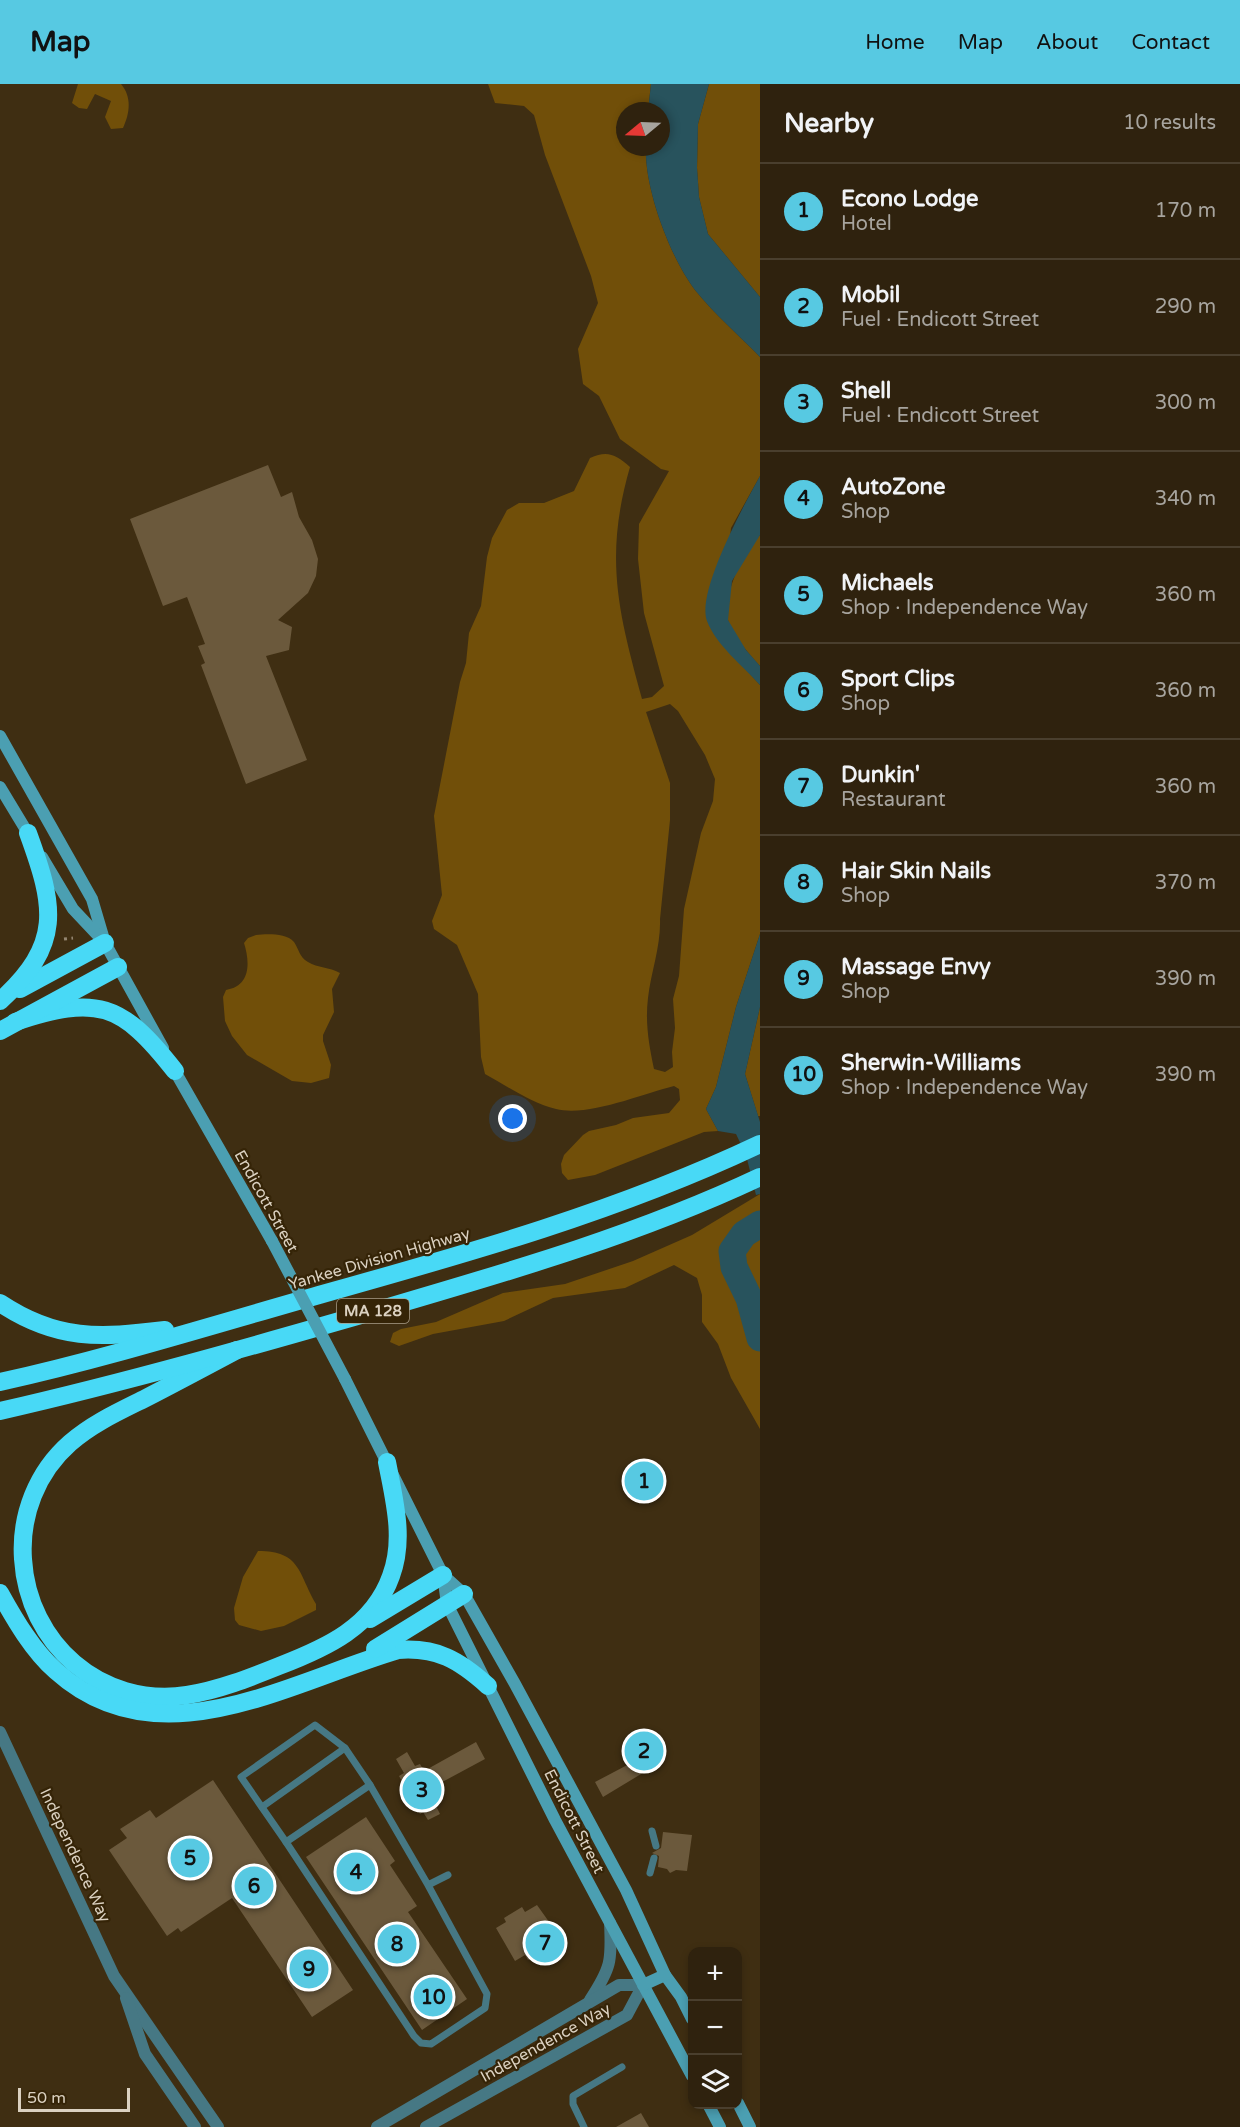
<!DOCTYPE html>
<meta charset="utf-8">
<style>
body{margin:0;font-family:"Varela Round",sans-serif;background:#372a17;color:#f1f3f6}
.controls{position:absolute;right:18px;bottom:18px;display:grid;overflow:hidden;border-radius:12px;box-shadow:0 3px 9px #0003}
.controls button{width:54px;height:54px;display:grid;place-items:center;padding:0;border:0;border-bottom:2px solid #4a3f2e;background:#2f220e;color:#f1f3f6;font:30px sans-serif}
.compass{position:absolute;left:616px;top:18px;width:54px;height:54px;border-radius:50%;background:#2f220e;box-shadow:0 3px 9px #0003;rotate:251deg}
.scale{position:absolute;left:18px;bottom:15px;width:112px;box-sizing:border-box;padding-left:6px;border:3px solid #dbd1c1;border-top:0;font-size:16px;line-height:21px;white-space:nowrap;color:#dbd1c1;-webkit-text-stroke:4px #352407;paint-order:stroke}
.you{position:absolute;left:513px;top:1035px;width:21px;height:21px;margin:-15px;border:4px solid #fff;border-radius:50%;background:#1a73e8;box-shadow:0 0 0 9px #1a73e833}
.badge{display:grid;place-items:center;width:39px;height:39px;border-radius:50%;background:#57c9e2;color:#111;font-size:20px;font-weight:700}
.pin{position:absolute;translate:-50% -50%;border:3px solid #fff;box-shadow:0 2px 6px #0006}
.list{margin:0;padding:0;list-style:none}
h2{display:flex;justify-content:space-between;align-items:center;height:78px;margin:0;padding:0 24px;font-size:26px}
h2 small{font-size:20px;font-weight:400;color:#a7a49e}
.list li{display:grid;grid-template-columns:39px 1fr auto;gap:18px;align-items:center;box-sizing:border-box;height:96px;padding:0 24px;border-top:2px solid #4a3f2e}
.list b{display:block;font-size:22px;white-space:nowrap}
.list p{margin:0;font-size:20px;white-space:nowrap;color:#a7a49e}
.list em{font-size:20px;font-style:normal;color:#a7a49e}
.icon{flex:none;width:33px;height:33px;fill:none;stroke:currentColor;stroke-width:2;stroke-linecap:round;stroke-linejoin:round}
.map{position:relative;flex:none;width:760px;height:2043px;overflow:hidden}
header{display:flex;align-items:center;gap:36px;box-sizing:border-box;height:84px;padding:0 30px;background:#57c9e2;color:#111}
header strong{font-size:28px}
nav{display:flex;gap:33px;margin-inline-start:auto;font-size:21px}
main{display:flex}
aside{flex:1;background:#2f220e}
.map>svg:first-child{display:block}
</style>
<header>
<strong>Map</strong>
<nav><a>Home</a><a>Map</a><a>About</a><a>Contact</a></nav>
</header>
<main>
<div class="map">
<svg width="760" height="2043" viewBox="0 0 760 2043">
<rect width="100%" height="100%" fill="#3f2e12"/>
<g fill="#714f09" fill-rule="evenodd">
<path d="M78,0H121C132,13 130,29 123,44L111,45L105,33L111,17L95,10L87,25L79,24L72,19Z"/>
<path d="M488,0H651L648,27H625V63H646C644,104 670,173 695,206C714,230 739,251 760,273V392L731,444L719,556L760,601V850L736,923L716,1003L706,1025L718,1047L704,1048L595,1091L568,1096L562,1089L561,1080L564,1071L583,1051L589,1047L616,1041L633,1034L669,1029L680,1016L679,1005L674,1002C642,1010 588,1033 556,1025C531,1019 507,1002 485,990L481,973L478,910L457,861L434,845L432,837L442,811L434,732L460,598L466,579L469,549L481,522L487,473L492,454L507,426L519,419H544L574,407L590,374C608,366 616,371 630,383C604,473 618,527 642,615L652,613L664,602L644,529L638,475L639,440L669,387L661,385L620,355L599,312L583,300L578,265L598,219L591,192L545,71L534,31L524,22L495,19ZM670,620L678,627L705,671L715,695L713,717L701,749L684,825L679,892L673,915L675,944L672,968L673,983L665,988L654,985C649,961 645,939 648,914C651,888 661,862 660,835L670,736V699L646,628Z"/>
<path d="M709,0H760V213L708,150L699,113L697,84L698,40Z"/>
<path d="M760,451V582C751,572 731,550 728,536C723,510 742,469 760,451Z"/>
<path d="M256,851C267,850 286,849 294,858C299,865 299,873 308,878C318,884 329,883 340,889L332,905L334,928L323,951V957L331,981L329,994L311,999L292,997L247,971L232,952L225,937L223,913L226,906C251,902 250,878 244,859L248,854Z"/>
<path d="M760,923V1032H758L745,990Z"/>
<path d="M760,1110V1345L731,1294L718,1260L702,1238V1211L697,1194L674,1181L625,1204L553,1214L504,1237L433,1250L399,1262L390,1258L393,1249L401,1245L436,1238L503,1209L565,1200L633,1177L692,1151Z"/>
<path d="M258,1467C301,1467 298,1489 316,1520V1526L284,1542L261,1547L239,1541L235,1536L234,1524L243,1493Z"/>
</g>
<g fill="#28535d">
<path d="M651,0H709L698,40L697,83L699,113L708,150L760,213V273C739,251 714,230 695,206C670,173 644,104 646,63H661V27H648Z"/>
<path d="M760,392V451L732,497L728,536L746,566L760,582V601C743,582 716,561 707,537C696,508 745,419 760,392Z"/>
<path d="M760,850V923L745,990L760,1038V1110L756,1111L746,1071L736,1050L718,1047L706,1025L716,1003L736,923Z"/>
</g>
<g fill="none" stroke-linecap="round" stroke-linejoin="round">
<path stroke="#28535d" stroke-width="27" d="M760,1140L744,1150L732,1167L734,1183L749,1214L760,1254"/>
</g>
<g fill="#6b593c">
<path d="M268,381L281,413L292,408L299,433L312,456L318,475L316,492L308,509L278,536L292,543L289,566L266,572L307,676L246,700L201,581L205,579L198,562L205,560L187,513L163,522L130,435Z"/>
<path d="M652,1648L664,1672L660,1675L661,1678L603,1713L595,1698L633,1678L624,1662Z"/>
<path d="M476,1658L485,1675L433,1703L441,1718L436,1722L440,1730L428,1736L423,1728L420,1730L399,1692L404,1689L396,1675L407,1668L415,1682L420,1680L424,1687Z"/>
<path d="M213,1696L353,1906L312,1933L232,1814L181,1848L178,1844L167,1852L109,1766L127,1754L120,1745L150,1726L156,1734Z"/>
<path d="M366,1733L395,1777L390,1781L417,1822L408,1828L467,1915L422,1946L306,1773Z"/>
<path d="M663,1748L692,1751L687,1787L676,1786L670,1789L667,1785L658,1783L659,1772L652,1769L661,1764Z"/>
<path d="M537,1821L552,1842L549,1844L557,1859L528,1876L525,1871L515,1877L496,1844L506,1838L504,1834L522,1823L525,1828Z"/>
<path d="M641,2029L649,2043H616Z"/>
</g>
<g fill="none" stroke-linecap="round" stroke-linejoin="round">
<path stroke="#948671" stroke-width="3" stroke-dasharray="3 4.5" stroke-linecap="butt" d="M64,855L73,854"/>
<g stroke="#467884" stroke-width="7">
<path d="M262,1723L345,1664"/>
<path d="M652,1747L656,1762"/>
<path d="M286,1758L241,1693L315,1641L345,1664L370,1701"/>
<path d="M650,1789L654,1774"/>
<path d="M428,1801L370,1701L286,1758L414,1952L421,1959L431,1960L485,1924L487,1910L428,1801L448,1791"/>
<path d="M584,2043L573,2020V2012L622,1983"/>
</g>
<g stroke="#467884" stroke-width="12">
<path d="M0,1648L114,1892L218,2043"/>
<path d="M126,1914L145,1970L195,2043"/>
<path d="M590,1916C611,1884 612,1877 610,1839"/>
<path d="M377,2043L619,1901H643L627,1931L426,2043"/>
</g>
<g stroke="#4b9fb2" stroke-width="12">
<path d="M0,652L92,815L105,859L163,964"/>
<path d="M0,703L32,756"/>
<path d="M42,773L73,825L105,859"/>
<path d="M172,982L272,1157"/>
<path d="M345,1295L443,1491L447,1520L555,1736L692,1992"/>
<path d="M443,1491L464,1510L515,1600L626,1806L665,1891L681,1913L692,1935"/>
<path d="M643,1901L665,1891"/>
<path d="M738,2019L750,2043"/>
<path d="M708,2020L720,2043"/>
</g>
<g stroke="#48d9f6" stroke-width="18">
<path d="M20,905L105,859"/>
<path d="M0,917C63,860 55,823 28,749"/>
<path d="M15,938C97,911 121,918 175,987"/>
<path d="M0,947L118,883"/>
<path d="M0,1219C57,1257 100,1254 165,1246"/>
<path d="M237,1266C207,1282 177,1298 146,1314C120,1327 93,1339 70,1359C37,1388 20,1431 23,1475C28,1559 100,1624 187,1611C219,1606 249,1594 279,1582C326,1564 373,1543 391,1492C405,1455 394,1415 387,1378"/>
<path d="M0,1298C108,1274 213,1241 319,1211C469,1169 619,1127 760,1060"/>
<path d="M0,1327C127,1298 253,1262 378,1226C508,1188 637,1151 760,1093"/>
<path d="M0,1509C15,1536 33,1567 56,1587C158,1679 289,1598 398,1566C437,1563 459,1576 488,1602"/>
<path d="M370,1535L443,1491"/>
<path d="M375,1565L464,1510"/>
</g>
<path stroke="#4b9fb2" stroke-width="12" d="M272,1157L345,1295"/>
</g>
<g text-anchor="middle" stroke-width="4.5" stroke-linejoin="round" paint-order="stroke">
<rect fill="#352407" stroke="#a99d89" stroke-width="1.5" x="337" y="1215" width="72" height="24" rx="4.5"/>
<g font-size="15" font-weight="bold" fill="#dbd1c1">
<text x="373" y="1232">MA 128</text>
</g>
<g font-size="16" fill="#dbd1c1" stroke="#352407">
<text transform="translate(267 1117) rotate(61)" y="6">Endicott Street</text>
<text transform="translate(379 1174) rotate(-16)" y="6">Yankee Division Highway</text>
<text transform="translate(575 1737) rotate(63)" y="6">Endicott Street</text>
<text transform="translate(76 1771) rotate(65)" y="6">Independence Way</text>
<text transform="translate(545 1958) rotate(-29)" y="6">Independence Way</text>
</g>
</g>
</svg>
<div class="controls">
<button>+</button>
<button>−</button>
<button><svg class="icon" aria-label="layers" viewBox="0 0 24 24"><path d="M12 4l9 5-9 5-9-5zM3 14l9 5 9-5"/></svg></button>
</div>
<svg class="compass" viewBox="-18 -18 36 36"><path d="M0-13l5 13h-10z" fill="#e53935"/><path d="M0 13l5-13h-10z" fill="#a7a49e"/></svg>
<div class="scale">50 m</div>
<div class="you"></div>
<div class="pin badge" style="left:644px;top:1397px">1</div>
<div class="pin badge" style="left:644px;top:1667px">2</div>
<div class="pin badge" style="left:422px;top:1706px">3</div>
<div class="pin badge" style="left:356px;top:1788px">4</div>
<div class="pin badge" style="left:190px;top:1774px">5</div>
<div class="pin badge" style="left:254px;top:1802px">6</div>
<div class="pin badge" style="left:545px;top:1859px">7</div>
<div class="pin badge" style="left:397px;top:1860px">8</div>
<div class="pin badge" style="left:309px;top:1885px">9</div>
<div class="pin badge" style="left:433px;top:1913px">10</div>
</div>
<aside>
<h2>Nearby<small>10 results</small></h2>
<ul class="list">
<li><span class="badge">1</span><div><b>Econo Lodge</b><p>Hotel</p></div><em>170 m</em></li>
<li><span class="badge">2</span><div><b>Mobil</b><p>Fuel · Endicott Street</p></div><em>290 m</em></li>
<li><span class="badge">3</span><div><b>Shell</b><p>Fuel · Endicott Street</p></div><em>300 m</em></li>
<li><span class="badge">4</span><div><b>AutoZone</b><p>Shop</p></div><em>340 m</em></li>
<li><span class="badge">5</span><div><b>Michaels</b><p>Shop · Independence Way</p></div><em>360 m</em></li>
<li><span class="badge">6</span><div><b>Sport Clips</b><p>Shop</p></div><em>360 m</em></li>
<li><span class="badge">7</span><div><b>Dunkin'</b><p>Restaurant</p></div><em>360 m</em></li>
<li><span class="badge">8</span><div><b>Hair Skin Nails</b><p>Shop</p></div><em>370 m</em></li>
<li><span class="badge">9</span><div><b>Massage Envy</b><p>Shop</p></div><em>390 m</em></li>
<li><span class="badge">10</span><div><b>Sherwin-Williams</b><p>Shop · Independence Way</p></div><em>390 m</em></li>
</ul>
</aside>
</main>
